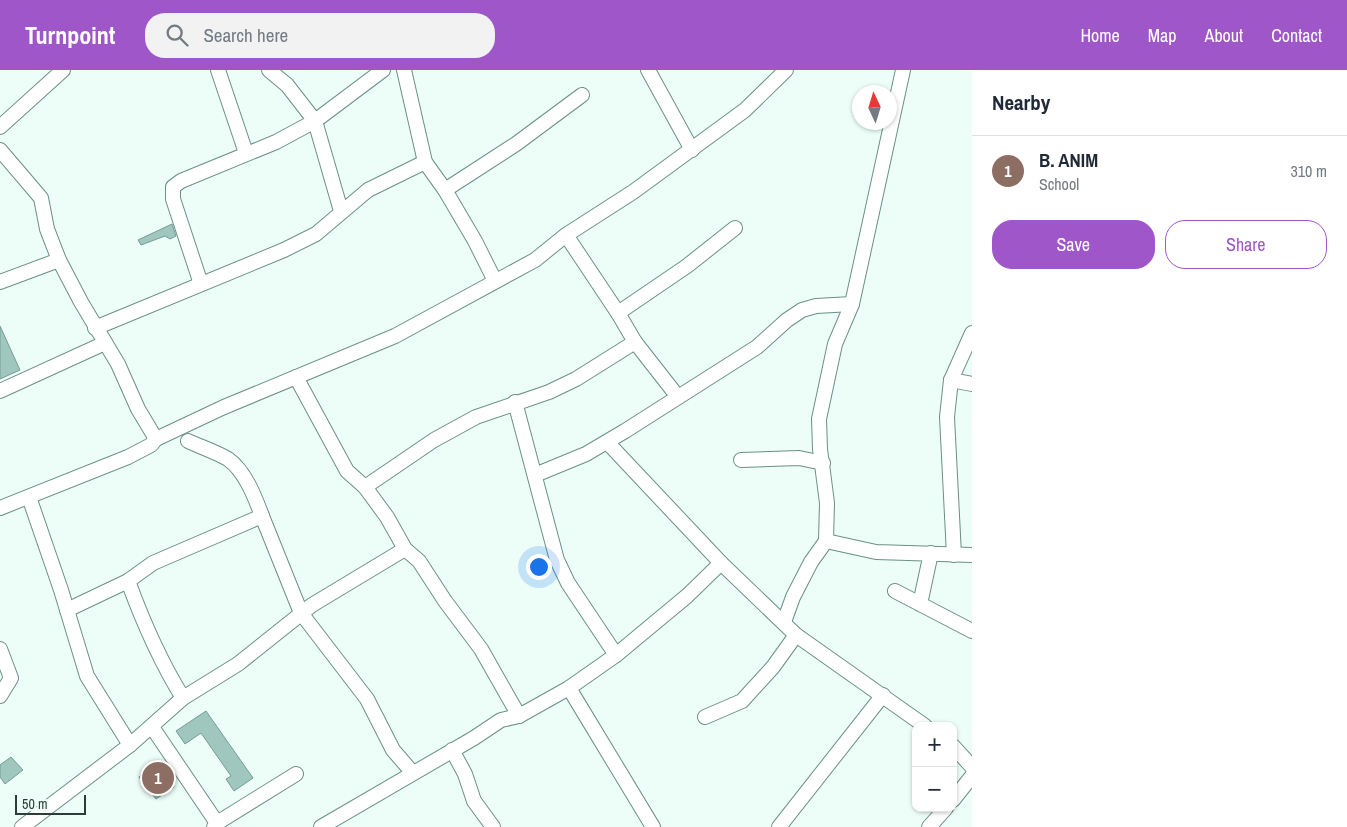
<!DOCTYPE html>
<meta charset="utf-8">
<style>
body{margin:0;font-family:"Archivo Narrow",sans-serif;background:#f2f2f3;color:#1f2937}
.controls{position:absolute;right:15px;bottom:15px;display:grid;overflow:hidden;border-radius:10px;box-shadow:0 1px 4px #0004}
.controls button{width:45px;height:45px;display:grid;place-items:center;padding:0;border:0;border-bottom:1px solid #e0e1e3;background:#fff;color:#1f2937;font:25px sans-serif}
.compass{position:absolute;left:852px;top:15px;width:45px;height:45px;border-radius:50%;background:#fff;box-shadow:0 1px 4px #0004;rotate:356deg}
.scale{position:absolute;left:15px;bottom:12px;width:71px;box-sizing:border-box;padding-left:5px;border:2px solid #2c3c38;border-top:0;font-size:14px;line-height:18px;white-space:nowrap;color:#2c3c38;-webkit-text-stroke:4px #edfef9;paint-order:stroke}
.you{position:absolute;left:538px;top:496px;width:18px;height:18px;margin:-12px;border:4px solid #fff;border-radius:50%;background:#1a73e8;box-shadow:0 0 0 8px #1a73e833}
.badge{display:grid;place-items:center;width:32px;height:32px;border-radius:50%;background:#9f56c9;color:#fff;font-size:16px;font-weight:700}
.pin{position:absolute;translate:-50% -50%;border:2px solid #fff;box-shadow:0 1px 5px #0006}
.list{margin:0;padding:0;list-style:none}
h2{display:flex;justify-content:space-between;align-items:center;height:65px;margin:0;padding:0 20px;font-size:21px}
h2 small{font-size:16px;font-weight:400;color:#747a83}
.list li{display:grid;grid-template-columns:32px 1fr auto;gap:15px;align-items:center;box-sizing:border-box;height:70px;padding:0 20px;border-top:1px solid #e0e1e3}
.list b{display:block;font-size:19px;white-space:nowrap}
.list p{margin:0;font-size:16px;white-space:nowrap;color:#747a83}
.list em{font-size:16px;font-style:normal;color:#747a83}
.actions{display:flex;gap:10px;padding:15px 20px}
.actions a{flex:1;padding:11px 0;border:1px solid #9f56c9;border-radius:20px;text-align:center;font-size:18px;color:#9f56c9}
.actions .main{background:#9f56c9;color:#fff}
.icon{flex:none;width:28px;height:28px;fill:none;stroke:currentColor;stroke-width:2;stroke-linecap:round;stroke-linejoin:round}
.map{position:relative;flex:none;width:972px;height:757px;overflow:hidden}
header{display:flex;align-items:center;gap:30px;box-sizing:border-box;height:70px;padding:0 25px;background:#9f56c9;color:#fff}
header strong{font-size:24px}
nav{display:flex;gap:28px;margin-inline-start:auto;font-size:18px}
.search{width:350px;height:45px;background:#f2f2f3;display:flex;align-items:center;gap:12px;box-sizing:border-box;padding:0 18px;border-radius:20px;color:#747a83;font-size:19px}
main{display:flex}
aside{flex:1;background:#fff}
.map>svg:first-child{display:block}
</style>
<header>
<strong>Turnpoint</strong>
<div class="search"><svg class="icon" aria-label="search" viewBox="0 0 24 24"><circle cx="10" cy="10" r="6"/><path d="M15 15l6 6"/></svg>Search here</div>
<nav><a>Home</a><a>Map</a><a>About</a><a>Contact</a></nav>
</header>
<main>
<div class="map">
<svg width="972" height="757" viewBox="0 0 972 757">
<rect width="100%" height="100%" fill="#edfef9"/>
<g fill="#9fc7bd" stroke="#769d93">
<path d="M172,154L176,166L170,169L165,166L141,175L138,170Z"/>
<path d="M0,256L20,300L0,309Z"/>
<path d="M206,641L253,708L234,721L226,709L231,706L201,663L185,674L176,661Z"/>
<path d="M11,687L23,700L5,714L0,707V695Z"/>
<path d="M162,692L174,717L156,729L139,707L153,693Z"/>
</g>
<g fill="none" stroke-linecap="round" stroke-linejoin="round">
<g stroke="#6a9087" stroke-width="16">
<g id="minor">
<path d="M218,0L246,83"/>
<path d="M269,0L287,15L315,51L341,141"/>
<path d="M404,0L425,92L445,120L475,171L495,211"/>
<path d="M648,0L692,80"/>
<path d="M0,57L63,0"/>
<path d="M0,80L41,128L47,159L59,190L81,232L118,294L138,339L156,369"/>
<path d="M445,120L516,74L582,25"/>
<path d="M566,165L618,243L635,272L678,327"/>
<path d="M0,212L59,190"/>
<path d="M201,214L173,129V117L181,111L276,72L315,51L383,0"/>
<path d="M618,243L687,196L735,158"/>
<path d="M95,258L284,180L316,164L368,120L425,92"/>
<path d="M296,307L347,401L365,417L387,447L405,479L419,491L445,531L481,579L519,646"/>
<path d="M951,310L972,314"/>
<path d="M0,321L105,273"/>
<path d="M515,332L557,490L568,513L616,585"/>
<path d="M607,372L721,493L796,565L925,656"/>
<path d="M741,390L799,388L823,393"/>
<path d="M535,405L586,384L625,361L757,277L787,250L802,240L816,236L852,234"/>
<path d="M365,417L434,370L476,347L549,322L576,309L635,272"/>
<path d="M29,427L61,520L87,606L130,675"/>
<path d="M0,438L128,387L151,375L156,369L224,337L395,266L535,190L566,165L633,122L745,40L786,0"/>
<path d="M262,446L301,543L367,629L393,680L412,702"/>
<path d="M826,471L876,482L972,485"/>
<path d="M954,485L947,347L951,310L972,263"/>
<path d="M128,511C143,552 160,591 183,628"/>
<path d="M895,521L972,561"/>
<path d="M920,534L931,483"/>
<path d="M67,540L128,511L153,493L262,446C255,427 245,401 228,389C216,382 201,377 188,371"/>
<path d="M784,552L793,527L811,492L826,471L827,433L820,379L819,349L835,274L852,234L903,0"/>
<path d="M0,579L11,608L0,626"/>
<path d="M569,618L653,757"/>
<path d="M705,647L742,631L773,597L796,565"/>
<path d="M152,657L217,753L214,757"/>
<path d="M953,676L972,697"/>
<path d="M452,680L465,704L474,731L493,757"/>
<path d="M953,730L972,706"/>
<path d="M217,753L296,704"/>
<path d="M22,757L130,675L183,628L238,594L312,535L405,479"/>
<path d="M321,757L474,668L501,650L519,646L569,618L616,585L687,526L721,493"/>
<path d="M779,757L883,625"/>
<path d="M929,757L946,738"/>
</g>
</g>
<use href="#minor" stroke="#fff" stroke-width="14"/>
</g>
</svg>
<div class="controls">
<button>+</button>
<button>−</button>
</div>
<svg class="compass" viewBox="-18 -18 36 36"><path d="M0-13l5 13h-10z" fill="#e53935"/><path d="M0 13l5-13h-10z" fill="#747a83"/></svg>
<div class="scale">50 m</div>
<div class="you"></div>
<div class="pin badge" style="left:158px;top:708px;background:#8d6e63">1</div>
</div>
<aside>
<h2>Nearby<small></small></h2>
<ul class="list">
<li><span class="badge" style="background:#8d6e63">1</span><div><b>B. ANIM</b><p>School</p></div><em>310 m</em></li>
</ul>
<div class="actions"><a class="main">Save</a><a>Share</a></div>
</aside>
</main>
